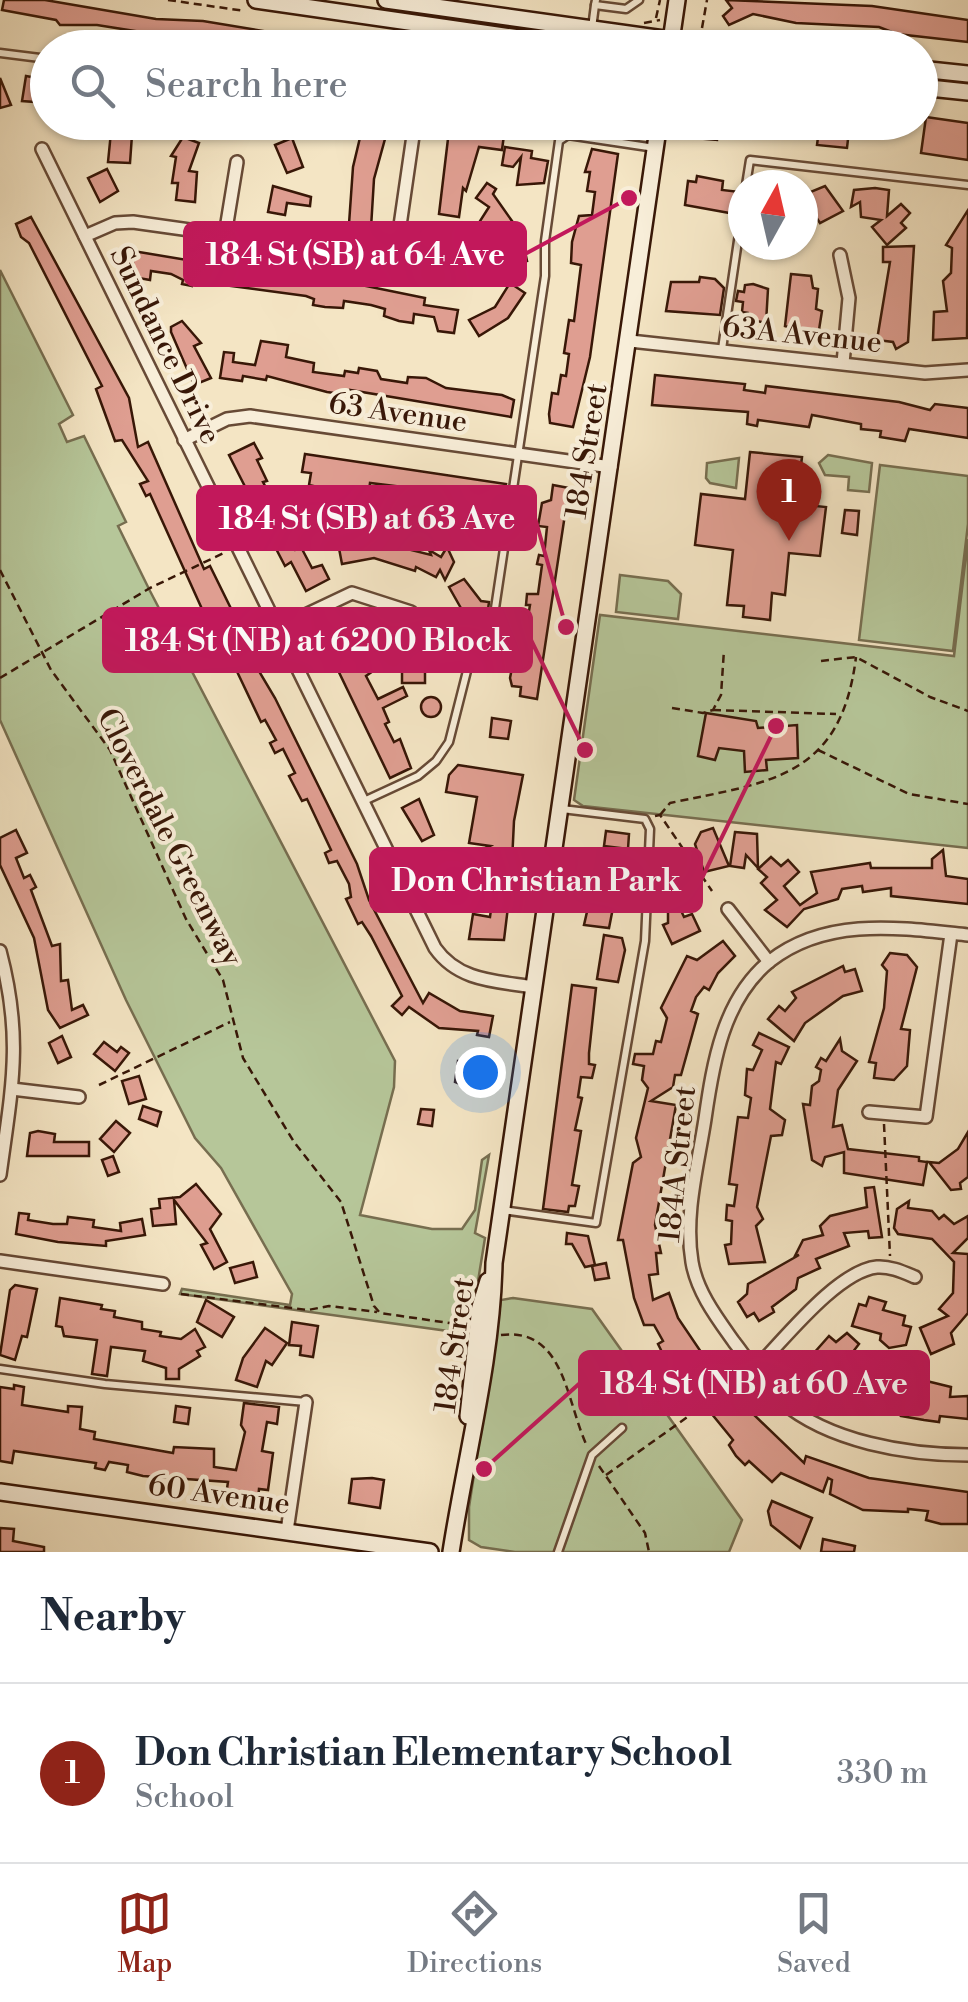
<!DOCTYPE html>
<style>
body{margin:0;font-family:"Libre Bodoni",serif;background:#f6f6f7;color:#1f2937}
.compass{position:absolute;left:728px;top:170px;width:90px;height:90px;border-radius:50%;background:#fff;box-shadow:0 2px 8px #0004;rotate:8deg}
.you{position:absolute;left:480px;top:1072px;width:35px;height:35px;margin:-25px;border:8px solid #fff;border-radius:50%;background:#1a73e8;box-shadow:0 0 0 15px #1a73e833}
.badge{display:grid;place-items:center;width:65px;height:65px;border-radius:50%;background:#8f2418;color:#fff;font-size:32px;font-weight:700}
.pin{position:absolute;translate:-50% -82px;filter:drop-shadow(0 2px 5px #0008)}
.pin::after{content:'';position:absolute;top:52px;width:35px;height:30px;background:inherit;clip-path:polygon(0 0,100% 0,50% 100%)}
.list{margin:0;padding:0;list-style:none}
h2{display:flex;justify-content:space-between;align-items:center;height:130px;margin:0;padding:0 40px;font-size:42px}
h2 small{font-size:32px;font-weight:400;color:#747a83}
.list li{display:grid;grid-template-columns:65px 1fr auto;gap:30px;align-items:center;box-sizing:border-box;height:180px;padding:0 40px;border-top:2px solid #e0e1e3}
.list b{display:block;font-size:38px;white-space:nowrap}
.list p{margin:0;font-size:32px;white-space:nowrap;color:#747a83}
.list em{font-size:32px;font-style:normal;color:#747a83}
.icon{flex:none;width:55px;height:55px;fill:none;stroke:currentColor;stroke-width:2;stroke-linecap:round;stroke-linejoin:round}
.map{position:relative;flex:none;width:968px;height:1552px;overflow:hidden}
.search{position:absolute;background:#fff;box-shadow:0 2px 8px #0004;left:30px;right:30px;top:30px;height:110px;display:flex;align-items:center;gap:25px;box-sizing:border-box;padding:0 35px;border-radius:55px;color:#747a83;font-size:38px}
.sheet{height:310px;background:#fff}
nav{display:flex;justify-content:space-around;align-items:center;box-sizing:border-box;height:140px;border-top:2px solid #e0e1e3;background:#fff;font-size:28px;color:#747a83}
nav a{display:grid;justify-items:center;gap:5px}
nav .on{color:#8f2418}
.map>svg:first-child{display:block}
</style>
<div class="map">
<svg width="968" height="1552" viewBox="0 0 968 1552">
<rect width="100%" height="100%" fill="#f4e5c4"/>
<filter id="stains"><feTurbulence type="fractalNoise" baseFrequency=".002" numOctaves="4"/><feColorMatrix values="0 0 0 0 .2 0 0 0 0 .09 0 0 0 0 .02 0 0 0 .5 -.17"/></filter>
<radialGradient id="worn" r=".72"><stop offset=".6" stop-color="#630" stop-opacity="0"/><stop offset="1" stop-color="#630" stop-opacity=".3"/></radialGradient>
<g fill="#b6c699" stroke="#776e50" stroke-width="2.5">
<path d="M0,270L73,415L59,424L67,442L84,436L126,522L118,526L150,591L395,1061L394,1087L360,1215L432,1229H462L475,1210L482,1160L489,1155L475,1233L485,1238L468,1343L455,1332L180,1294L182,1289L290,1305L292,1294L221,1168L195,1138L126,1000L0,720Z"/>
<path d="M828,455L872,463L869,492L848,490L849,477L825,475L819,463Z"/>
<path d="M739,458L736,488L710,483L706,478L707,463Z"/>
<path d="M880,465L968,476V524L953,651L859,640Z"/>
<path d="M968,539V848L583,806L574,800L600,615L954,656Z"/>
<path d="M620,575L668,581L681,594L678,619L616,612Z"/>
<path d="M513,1298L592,1309L742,1520L729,1552H515L481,1547L469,1540V1507L501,1300Z"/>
</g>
<g fill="#df9e91" stroke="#381707" stroke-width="2.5">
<path d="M4,0H45L156,19L203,21L330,42V48H223L164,40L163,46H158L146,44L148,35L141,32L97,25H60L56,20L2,10Z"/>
<path d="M726,0L872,6L968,20V42L897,34L879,27L796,23L753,14L729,25L723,16L732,8Z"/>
<path d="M26,76L48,80V103L22,101Z"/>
<path d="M0,78L11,105L0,108Z"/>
<path d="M926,117L968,123V160L921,153Z"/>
<path d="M102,122H163V124L132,135L130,163L108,162L111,132Z"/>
<path d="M450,122H481L479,132L504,135L502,150L479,147L466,191L463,188L459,217L439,214Z"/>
<path d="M685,122H718L717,140L683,137Z"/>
<path d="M820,122H850L847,148L817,145Z"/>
<path d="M363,125L388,128L374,179L371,228L349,224L353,167Z"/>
<path d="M183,137L199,143L189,171L197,172L195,202L176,200L178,183H172L176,157L171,156Z"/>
<path d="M292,138L303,167L287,173L275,145Z"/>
<path d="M505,147L532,151L531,158L548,161L544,183L517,185L521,157L513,167L502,165Z"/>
<path d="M592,149L618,154L590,357L573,427L550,423L549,414L552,393L558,394L561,375L566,376L569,354L564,353L569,320L574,321L581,265L571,263L572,242L579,216L592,215L595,192L587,191L590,172H585Z"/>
<path d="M107,169L118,191L100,202L88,178Z"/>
<path d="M697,176L723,181L722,190L740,192L735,214L685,205L688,181L696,182Z"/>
<path d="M487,183L496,189L493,194L512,221L496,238L480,221L489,207L476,198Z"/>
<path d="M273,186L311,197L310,206L287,203L285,215L268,212Z"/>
<path d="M825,186L843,211L820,223L814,214L803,221V195Z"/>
<path d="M875,188L889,190L887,216L901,204L910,213L901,223L906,228L887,245L872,227L881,220L861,217L860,202L851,207L854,190Z"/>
<path d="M968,210L967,338L933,340L934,312L947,311L943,281L951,273L952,248L946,245Z"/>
<path d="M31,217L129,398L138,447L148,442L204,569L210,566L246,639L239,642L249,662L253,661L275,698L357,864L369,900L423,1003L429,993L460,1011L493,1016L489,1037L477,1035L478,1031L439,1028L409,1007L402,1015L392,1006L402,996L371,936L362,922L358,924L346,899L351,897L349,884L337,861L329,863L325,853L331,850L307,799L302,801L289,776L295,773L283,749L275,753L270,743L276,740L265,720L261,722L232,661L224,664L220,660L211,642L220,638L211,618L207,620L150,494L146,496L140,484L148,481L122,440L115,441L96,389L102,386L29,243L21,237L16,224Z"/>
<path d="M522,236L527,261L502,265L498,240Z"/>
<path d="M914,246L908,342L896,349L893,342L877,340L890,262H883V247Z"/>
<path d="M133,251L337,285L366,280V286L425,298L424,305L458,310L455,327L454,333L438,331L434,317L414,314L413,323L399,321L384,316L385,309L371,305L344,301L343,308L325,307L313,305L314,299L306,296L193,281L192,286L182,284L183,280L171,274L151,271L150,280L133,277Z"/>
<path d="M791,274L811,276L813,288L818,289L816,309L822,311L818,336L785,326Z"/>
<path d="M700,277L715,279L724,288L720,315L666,311L671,282H699Z"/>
<path d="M510,283L525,293L508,318L479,336L469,320L495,307Z"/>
<path d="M753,284L768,289L766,323L752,320L748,313L742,312L743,302L736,301L738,291L744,292L745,285Z"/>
<path d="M182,321L201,343L194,346L211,378L194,385L171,332V327Z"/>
<path d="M261,341L288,345L286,357L314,363L313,372L344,376L345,371L358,373L359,368L377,371L381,379L407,383L408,377L426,378L446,388L502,395L514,400L511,417L350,390L349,395L327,392L267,376L266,380L243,376L242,381L220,378L224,352L234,353L233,362L255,365Z"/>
<path d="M655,375L745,384L744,390L765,393L766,386L899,402L930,410L935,404L968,408V438L909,429L905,441L880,437L881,431L861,429V424L812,415L809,427L758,420L757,426L747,424L748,412L652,405Z"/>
<path d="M254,443L262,458L257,460L267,481L263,482L273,501L281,498L293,524L284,528L295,550L302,549L312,568L322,565L329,579L306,591L291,562L285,566L272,541L277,538L269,519L263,522L229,455Z"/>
<path d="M750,452L802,457L796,504L826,507L820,556L789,553L785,595L772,593L770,620L743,617L744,606L727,605L733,550L695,545L701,494L745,499Z"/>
<path d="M305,454L506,484L501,514H485L474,511L475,505L459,503L460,494L370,483L369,491L353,488L352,495L309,485L311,473L302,472Z"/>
<path d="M553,485L569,488L537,699L520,696L521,687L512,686L510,678L513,663L520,664V629H526L530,605H526L527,594H538L542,565L537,564L539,555L544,556L547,527L538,526L542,503L551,500Z"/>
<path d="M845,510L859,511L857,535L842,533Z"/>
<path d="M373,531L375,541L431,555L429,550L441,557L447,547L454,562L445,580L440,570L436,577L416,567L415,571L374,558L342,564L338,543Z"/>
<path d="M464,579L481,601L489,602L487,617L479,616L459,650L446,644L462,610L449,587Z"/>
<path d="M348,622L361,662L368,659L373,671L366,676L378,699L403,687L407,696L383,708L389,722L385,724L394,742L400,739L411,768L390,778L321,635Z"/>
<path d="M402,657L425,658V683H402Z"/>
<circle cx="431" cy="707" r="10"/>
<path d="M706,713L756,721L758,728L797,725L798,758L766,760L767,770L745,772L744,751L719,748L715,760L698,756Z"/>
<path d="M492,718L511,721L508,739L490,737Z"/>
<path d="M458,765L523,775L514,821L512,862L469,856L490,846L469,843L477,797L446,792L449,775Z"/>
<path d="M419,799L434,835L422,841L402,808Z"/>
<path d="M713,828L729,866L704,872L695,844L701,832Z"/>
<path d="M16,830L27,853L16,858L24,878L30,875L36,887L31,890L52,946L60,944L61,981L68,980L72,1010L83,1005L88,1015L60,1028L48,1010L34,938L0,865V838Z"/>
<path d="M606,831L629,834L628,849L604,846Z"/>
<path d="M735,832L757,834L758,868L746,855L744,868L730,866Z"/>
<path d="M943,850L946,876L968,879V904L891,896V888L863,892L862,886L842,889L838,899L804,909L787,927L765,910L777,900L761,883L767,877L758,869L771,857L781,866L788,860L799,872L784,886L800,905L817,893L811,872L870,863L871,868H932V859Z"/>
<path d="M598,864L621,867L609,928L584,925Z"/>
<path d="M495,880L511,882L504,940L469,939L473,914L490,917Z"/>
<path d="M678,904L684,917L692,914L700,931L672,944L663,925L668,923V908Z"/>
<path d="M604,935L622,938L625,950L618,982L597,979Z"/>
<path d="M723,941L735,956L718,973L709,990L704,987L696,997L691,1011L698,1014L681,1075H675L673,1087L651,1101L676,1105L655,1225L661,1253H656L658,1274L649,1275L653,1300L669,1293L678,1318L724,1386L804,1463L806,1456L869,1478L968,1492V1524H941L926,1520L928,1511L908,1509V1512L863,1510L830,1494L832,1480L828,1478L823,1492L781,1473L772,1482L749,1461L745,1465L736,1456L729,1445L733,1440L689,1386L670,1352L663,1354L658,1344L663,1341L654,1325H644L634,1298L623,1240H618L633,1163L641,1157L636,1138L648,1088L642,1080L644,1066L633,1064L635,1054H653L656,1041L661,1042L667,1018L661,1008L687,956L697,960Z"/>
<path d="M890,953L907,955L917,967L901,1029L910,1030L907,1066L894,1080L874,1078L876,1063L869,1062L884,1008L887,971L882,965Z"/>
<path d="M843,966L845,972L855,969L862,991L843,996L805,1023L794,1041L768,1019L779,1006L785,1011L796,998L792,992Z"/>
<path d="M572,985L596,988L589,1053V1064L595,1065L592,1078L581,1077L578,1097L582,1098L575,1130L581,1131L572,1185L579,1186L575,1206H569L568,1212L543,1209Z"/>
<path d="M759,1033L789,1047L781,1064L776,1062L770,1109L785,1120L782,1135L771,1136L757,1207L763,1219L756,1226L765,1262L729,1264L725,1245L731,1244L732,1221L726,1220L727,1205L734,1206L737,1185L729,1184L738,1117L748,1118L751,1098L745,1095L747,1069L753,1070L762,1050L753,1045Z"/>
<path d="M62,1036L71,1057L58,1063L49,1043Z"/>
<path d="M840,1039L842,1051L857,1061L838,1090L833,1127L842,1125L848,1149L919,1157V1161L927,1162L923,1185L844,1173V1152L825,1157L822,1166L812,1160L803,1104L810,1105L812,1086L819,1081L821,1070L816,1067L821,1058L826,1061Z"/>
<path d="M104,1042L117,1052L121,1047L129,1053L115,1071L94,1054Z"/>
<path d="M458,1061L475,1063V1090L455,1082Z"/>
<path d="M139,1076L146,1099L129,1104L122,1081Z"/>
<path d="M143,1106L161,1112L157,1126L139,1119Z"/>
<path d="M421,1109L434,1110L432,1126L418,1124Z"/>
<path d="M116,1121L130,1133L114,1152L100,1139Z"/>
<path d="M38,1131L55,1134L54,1142H89V1156H27L30,1133Z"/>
<path d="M968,1132V1177L960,1183L961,1189L951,1190L929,1162L939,1163L958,1149Z"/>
<path d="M113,1156L119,1172L108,1176L102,1160Z"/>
<path d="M196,1184L221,1214L210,1229L227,1262L214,1269L201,1245L207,1243L174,1200L176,1224L153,1226L151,1209L160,1208L159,1199L180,1197Z"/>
<path d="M874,1187L882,1237L869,1238L868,1231L844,1233L849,1246L816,1259L820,1268L798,1278L796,1289L772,1307L774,1312L759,1321L754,1313L747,1317L738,1302L747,1294L748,1284L799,1255L795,1256L803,1240L823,1235L820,1226L830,1216L867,1207L865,1188Z"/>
<path d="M909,1201L908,1208L932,1211L939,1219L944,1215L954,1224L968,1216V1238L953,1253L968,1254V1313L951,1333L954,1344L931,1354L920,1328L948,1316L939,1309L953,1293L954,1262L932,1239L898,1234L894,1228L897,1209Z"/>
<path d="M19,1213L29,1214L28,1220L53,1224H67L68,1217L94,1220L93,1227L121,1231L120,1223L142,1219L145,1235L106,1241V1246L58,1242L16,1234Z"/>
<path d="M567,1233L588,1236L595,1265L585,1267L572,1244H566Z"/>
<path d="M253,1262L257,1277L235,1283L230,1268Z"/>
<path d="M606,1263L609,1278L595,1280L592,1266Z"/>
<path d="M15,1285L37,1289L27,1337L22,1336L15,1360L0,1355L10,1290Z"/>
<path d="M869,1297L886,1302L883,1310L905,1316L903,1325L911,1327L906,1345L889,1348L880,1340L881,1334L852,1326L859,1304L866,1306Z"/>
<path d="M60,1298L102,1305L101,1309L115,1311L114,1317L142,1322V1329L161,1332L160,1336L181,1339L195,1329L205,1347L197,1351L200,1356L179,1369V1379H166V1368L143,1361L145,1351L111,1347L107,1376L92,1374L97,1340L64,1336L62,1327L56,1326Z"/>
<path d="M206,1300L234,1317L222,1337L197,1322Z"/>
<path d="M292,1322L318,1326L313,1357L300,1355L301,1346L289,1345Z"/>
<path d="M265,1328L287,1343L272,1365L266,1361L257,1387L236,1380L243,1358Z"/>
<path d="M847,1333L859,1344L829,1383L830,1389L817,1396L803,1383L807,1378L798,1371L829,1336L836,1342Z"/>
<path d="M894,1373L951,1387L950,1397L968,1396V1419L940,1416L939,1422L924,1420L901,1416L903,1407L881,1403L879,1408L869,1410L854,1405L861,1380L892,1386Z"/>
<path d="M14,1385L24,1387L22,1405L68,1412V1406L82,1407L80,1429L95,1432L94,1439L173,1453L174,1447L214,1449V1467L236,1470L245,1432L241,1425L244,1403L279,1407L277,1424L267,1422L262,1451L273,1453L268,1490L259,1489L258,1500L226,1495L228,1482L143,1476L127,1472L128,1465L109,1462L105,1470L95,1468L96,1463L14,1451L12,1463L0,1461V1387L14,1389Z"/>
<path d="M176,1406L190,1408L188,1424L174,1422Z"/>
<path d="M372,1478L384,1480L380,1508L349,1503L352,1479Z"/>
<path d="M772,1501L812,1518L800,1548L771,1525L768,1511Z"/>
<path d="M0,1528L14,1529L13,1541L44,1547V1552H0Z"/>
<path d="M823,1539L855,1546L854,1552H821Z"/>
</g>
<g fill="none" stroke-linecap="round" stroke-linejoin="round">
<g stroke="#674a36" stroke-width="11">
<g id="lane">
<path d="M596,0L595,5L626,9L639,0"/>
<path d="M592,28L595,5"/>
<path d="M0,53L48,59"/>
<path d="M746,185L750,160L968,185"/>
<path d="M722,349L743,207"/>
<path d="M364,801L418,776L436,761L449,742L468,667L491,635L545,276V241L559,141L568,135L655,148"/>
<path d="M502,1210L596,1223L645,941L650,829L645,819L562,809"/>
<path d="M0,1369L105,1384L306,1402"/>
<path d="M558,1552L592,1455L622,1428"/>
</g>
</g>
<g stroke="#674a36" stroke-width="16">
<g id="street">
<path d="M426,48L430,25"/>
<path d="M42,149L435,948C459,982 497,981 534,987"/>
<path d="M225,235L237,162"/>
<path d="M85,236L115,223L133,222L460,268"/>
<path d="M840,255L849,298L843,363"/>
<path d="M395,260L415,122"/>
<path d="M630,341L925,373L968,370"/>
<path d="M184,440L227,419L250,416L611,467"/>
<path d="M278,628L352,593L411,612"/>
<path d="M728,909L769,962"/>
<path d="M968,935C902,928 827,916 770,961C723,999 713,1063 705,1119C698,1165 684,1215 692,1262C697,1292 717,1318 734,1342C749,1361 763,1385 781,1401C829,1442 907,1455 968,1455"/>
<path d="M0,951C23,1038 12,1087 0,1175"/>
<path d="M12,1089L79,1097"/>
<path d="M869,1112L926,1117L951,934"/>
<path d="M0,1261L163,1284"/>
<path d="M755,1369C783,1341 837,1271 877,1267C890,1266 903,1272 915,1277"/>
<path d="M287,1531L306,1402"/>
</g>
</g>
<g stroke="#381707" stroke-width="20">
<g id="secondary">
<path d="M256,0L588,48"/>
<path d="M386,0L728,48"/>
<path d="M670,48L677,0"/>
<path d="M920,69L968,74"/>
<path d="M920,87L968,92"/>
<path d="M468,1416L480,1307L488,1281"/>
<path d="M0,1492L430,1552"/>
<path d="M451,1552C466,1455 492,1360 494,1263L659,122"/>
</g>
</g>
<g stroke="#381707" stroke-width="2.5" stroke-dasharray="8 5" stroke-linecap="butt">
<path d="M168,0L245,11"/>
<path d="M656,18L660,0"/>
<path d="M644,23L660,20"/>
<path d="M702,28L707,0"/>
<path d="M738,37L831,48"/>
<path d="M0,570L51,670L110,750L186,919L223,980L243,1058L294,1142L341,1202L374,1306L380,1313L456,1324L465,1320"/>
<path d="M821,661L856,657L930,697L968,711"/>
<path d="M0,678L150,588L226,552"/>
<path d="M672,708L703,713L713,710L721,695L724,650"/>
<path d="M713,710L836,714"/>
<path d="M818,750L909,794L968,804"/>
<path d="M660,815L670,803C769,782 841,779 856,657"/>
<path d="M655,816L660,815L712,891"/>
<path d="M99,1085L230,1022"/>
<path d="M884,1124L890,1256"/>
<path d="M181,1294L308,1310L329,1306L377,1312"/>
<path d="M501,1335C565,1327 566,1402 587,1446"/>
<path d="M599,1466L645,1533L649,1552"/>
<path d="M606,1475L745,1376"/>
</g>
<use href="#lane" stroke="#f8eed9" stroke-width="6"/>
<use href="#street" stroke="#f8eed9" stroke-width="11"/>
<use href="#secondary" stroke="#f8eed9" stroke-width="15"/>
</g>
<g text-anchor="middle" stroke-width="8" stroke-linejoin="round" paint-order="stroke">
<g font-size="30" fill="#381707" stroke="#f8eed9">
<text transform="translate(802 334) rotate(6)" y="10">63A Avenue</text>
<text transform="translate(166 345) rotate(64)" y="10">Sundance Drive</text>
<text transform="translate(398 412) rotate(8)" y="10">63 Avenue</text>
<text transform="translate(586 451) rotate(-81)" y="10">184 Street</text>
<text transform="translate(170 837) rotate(63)" y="10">Cloverdale Greenway</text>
<text transform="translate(677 1164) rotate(-84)" y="10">184A Street</text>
<text transform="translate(454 1345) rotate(-82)" y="10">184 Street</text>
<text transform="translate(219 1494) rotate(8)" y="10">60 Avenue</text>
</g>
</g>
<path fill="none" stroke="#c2185b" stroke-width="4" d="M629 198L525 254M566 627L535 518M585 750L531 640M776 726L701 880M484 1469L580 1383"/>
<g fill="#c2185b" stroke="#f8eed9" stroke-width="4">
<circle cx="629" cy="198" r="10"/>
<circle cx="566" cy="627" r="10"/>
<circle cx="585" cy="750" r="10"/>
<circle cx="776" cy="726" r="10"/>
<circle cx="484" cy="1469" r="10"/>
</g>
<g fill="#c2185b" stroke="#c2185b" stroke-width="4">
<rect x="185" y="223" width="340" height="62" rx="10"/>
<rect x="198" y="487" width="337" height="62" rx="10"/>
<rect x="104" y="609" width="427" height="62" rx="10"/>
<rect x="371" y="849" width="330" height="62" rx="10"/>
<rect x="580" y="1352" width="348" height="62" rx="10"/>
</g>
<g font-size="32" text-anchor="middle" font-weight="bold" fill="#fff">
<text x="355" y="265">184 St (SB) at 64 Ave</text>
<text x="367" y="529">184 St (SB) at 63 Ave</text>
<text x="318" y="651">184 St (NB) at 6200 Block</text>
<text x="536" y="891">Don Christian Park</text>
<text x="754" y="1394">184 St (NB) at 60 Ave</text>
</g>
<rect width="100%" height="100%" filter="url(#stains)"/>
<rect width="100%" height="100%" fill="url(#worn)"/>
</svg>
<svg class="compass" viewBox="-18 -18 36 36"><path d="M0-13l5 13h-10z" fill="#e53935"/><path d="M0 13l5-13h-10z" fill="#747a83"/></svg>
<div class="you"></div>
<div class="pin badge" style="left:789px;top:541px">1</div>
<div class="search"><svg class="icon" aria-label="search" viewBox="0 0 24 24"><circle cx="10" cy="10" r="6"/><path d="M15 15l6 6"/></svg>Search here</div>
</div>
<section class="sheet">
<h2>Nearby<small></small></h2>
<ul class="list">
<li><span class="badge">1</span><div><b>Don Christian Elementary School</b><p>School</p></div><em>330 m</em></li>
</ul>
</section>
<nav>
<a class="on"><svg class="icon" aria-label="map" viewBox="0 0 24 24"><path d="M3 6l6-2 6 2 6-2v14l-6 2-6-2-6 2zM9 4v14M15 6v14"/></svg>Map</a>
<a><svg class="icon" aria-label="directions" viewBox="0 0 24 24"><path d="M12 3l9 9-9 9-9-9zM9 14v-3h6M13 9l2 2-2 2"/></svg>Directions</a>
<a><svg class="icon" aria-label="saved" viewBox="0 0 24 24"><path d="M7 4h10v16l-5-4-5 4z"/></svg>Saved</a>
</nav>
